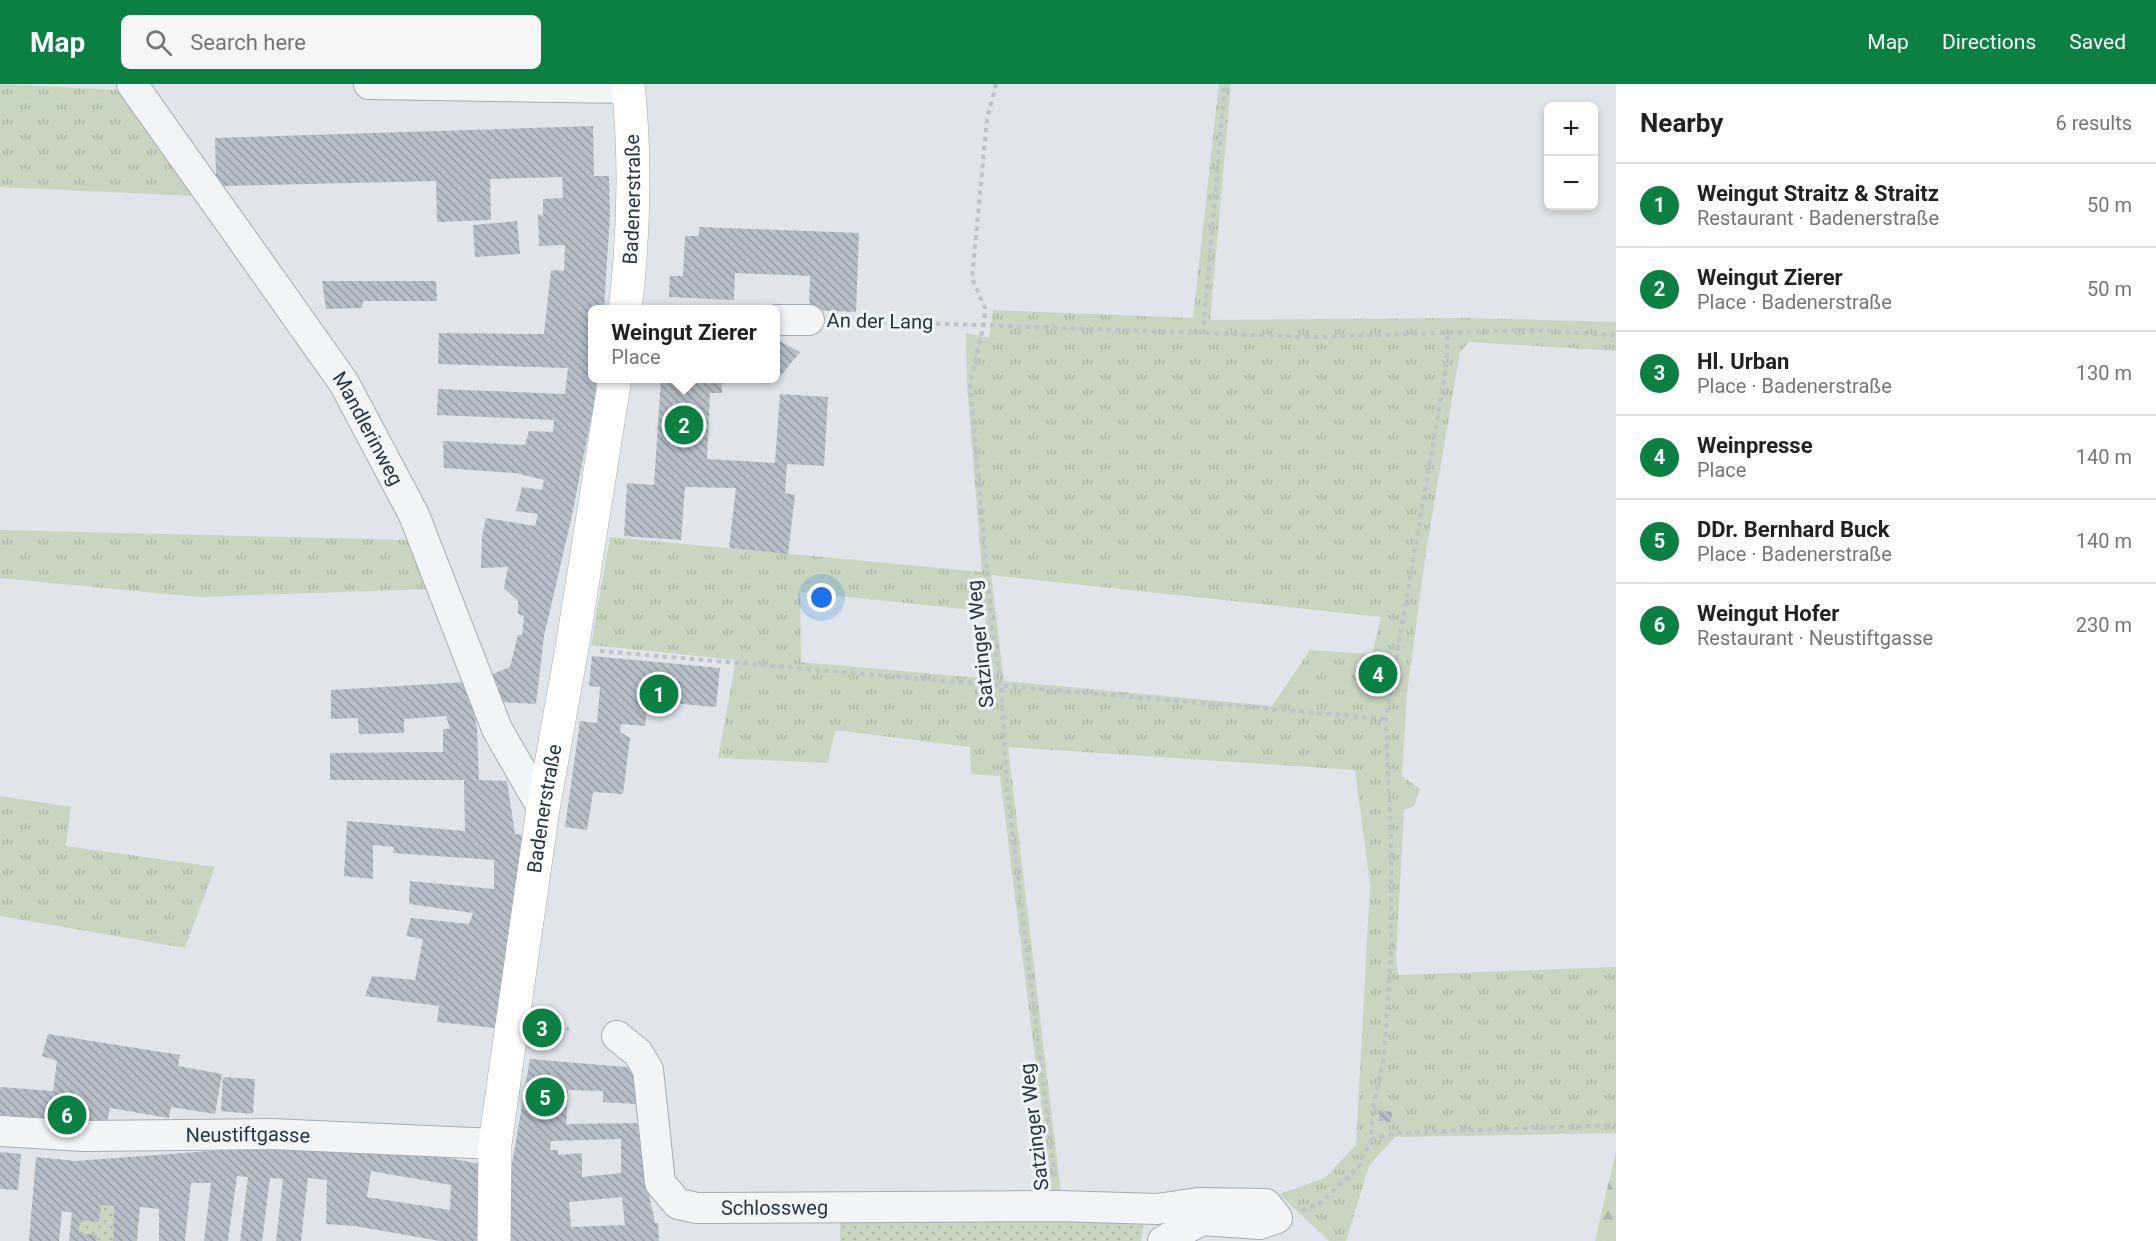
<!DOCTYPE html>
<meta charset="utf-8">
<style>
body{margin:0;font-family:Roboto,sans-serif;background:#f6f6f6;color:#222}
.controls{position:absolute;right:18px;top:18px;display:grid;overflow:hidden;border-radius:9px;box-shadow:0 3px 9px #0003}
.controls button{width:54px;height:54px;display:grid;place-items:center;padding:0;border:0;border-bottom:2px solid #e0e0e0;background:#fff;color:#222;font:30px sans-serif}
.you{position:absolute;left:822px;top:514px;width:21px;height:21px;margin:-15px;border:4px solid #fff;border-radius:50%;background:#1a73e8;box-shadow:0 0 0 9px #1a73e833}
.badge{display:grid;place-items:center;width:39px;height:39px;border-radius:50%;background:#0b8043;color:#fff;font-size:20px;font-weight:700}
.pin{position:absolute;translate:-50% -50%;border:3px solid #fff;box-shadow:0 2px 6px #0006}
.popup{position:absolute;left:588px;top:221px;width:192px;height:78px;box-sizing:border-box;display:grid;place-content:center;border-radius:9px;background:#fff;filter:drop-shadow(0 2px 4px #0005);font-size:20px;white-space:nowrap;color:#767676}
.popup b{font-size:22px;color:#222}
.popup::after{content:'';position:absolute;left:50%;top:100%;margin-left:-12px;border:12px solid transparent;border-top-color:#fff}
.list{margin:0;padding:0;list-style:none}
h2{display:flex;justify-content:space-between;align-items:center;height:78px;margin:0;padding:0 24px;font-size:26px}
h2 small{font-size:20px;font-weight:400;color:#767676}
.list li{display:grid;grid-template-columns:39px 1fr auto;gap:18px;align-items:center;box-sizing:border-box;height:84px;padding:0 24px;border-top:2px solid #e0e0e0}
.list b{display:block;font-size:22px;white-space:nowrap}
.list p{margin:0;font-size:20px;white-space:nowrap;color:#767676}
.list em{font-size:20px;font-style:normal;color:#767676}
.icon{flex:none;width:33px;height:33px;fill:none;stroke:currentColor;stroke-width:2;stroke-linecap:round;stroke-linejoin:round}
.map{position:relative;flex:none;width:1616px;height:1157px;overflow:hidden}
header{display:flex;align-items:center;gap:36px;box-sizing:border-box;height:84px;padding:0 30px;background:#0b8043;color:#fff}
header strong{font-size:28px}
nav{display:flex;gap:33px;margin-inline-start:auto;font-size:21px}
.search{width:420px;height:54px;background:#f6f6f6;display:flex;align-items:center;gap:15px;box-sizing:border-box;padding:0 21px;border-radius:9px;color:#767676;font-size:22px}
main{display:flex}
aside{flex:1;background:#fff}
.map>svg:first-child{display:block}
</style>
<header>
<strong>Map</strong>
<div class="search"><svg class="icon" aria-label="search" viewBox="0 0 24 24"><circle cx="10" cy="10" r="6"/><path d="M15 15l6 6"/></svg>Search here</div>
<nav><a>Map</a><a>Directions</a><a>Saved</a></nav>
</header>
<main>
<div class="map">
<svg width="1616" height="1157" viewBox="0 0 1616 1157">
<defs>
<pattern id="grass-tufts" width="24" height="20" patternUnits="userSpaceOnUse" patternTransform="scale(1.5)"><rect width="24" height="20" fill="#c8d5bf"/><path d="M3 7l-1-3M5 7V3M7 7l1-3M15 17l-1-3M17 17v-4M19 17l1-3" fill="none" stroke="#acb7a5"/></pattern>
<pattern id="forest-firs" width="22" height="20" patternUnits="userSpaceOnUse" patternTransform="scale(1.5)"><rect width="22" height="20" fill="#c8d5bf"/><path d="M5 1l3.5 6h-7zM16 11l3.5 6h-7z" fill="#acb7a5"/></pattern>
<pattern id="garden-dots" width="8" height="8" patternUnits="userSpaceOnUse" patternTransform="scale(1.5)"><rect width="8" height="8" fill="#c8d5bf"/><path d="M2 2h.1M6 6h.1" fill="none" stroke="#acb7a5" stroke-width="1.8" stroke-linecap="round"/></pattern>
<pattern id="building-back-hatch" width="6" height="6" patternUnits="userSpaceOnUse" patternTransform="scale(1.5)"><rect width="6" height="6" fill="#b6bfc8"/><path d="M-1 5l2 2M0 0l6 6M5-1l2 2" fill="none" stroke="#949ca4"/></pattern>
</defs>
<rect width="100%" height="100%" fill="#dfe5ea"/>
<g fill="url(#grass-tufts)" fill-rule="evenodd">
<path d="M0,0L117,6L196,112L0,103Z"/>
<path d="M1219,0H1231L1210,236L1465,234L1616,238V267L1469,258L1460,268L1426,467L1407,609L1402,692L1420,705L1414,722L1404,726L1396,875L1398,891L1616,883V1049L1395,1053L1369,1082L1346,1157H1329L1279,1110L1325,1094L1356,1061L1370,801L1355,686L1008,663L1062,1118L1053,1117L1000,692L971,690L970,663L835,646L828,679L718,674L736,576L591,561L610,453L982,488L967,300L966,249L989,254L993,226L1193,234ZM991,491L1381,533L1372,570L1310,566L1272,622L1004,597ZM800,508L984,527L992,595L801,578Z"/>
<path d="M0,446L411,456L431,505L199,513L0,494Z"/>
<path d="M0,712L71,723L66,762L215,783L185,864L0,832Z"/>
</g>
<path fill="url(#forest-firs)" d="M1616,1067V1157H1595Z"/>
<g fill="url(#garden-dots)">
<path d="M101,1121L114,1122L113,1157H96L79,1149L80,1136L99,1138Z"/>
<path d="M840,1134L1144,1136L1141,1157H840Z"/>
</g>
<g fill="url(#building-back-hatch)" fill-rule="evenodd">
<path d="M593,42L594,92H609L610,130L604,225H592V294H597L595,315L571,436L544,552L536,620L501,618L490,591L510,583L518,551H522L524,532L518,530V517L504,504L508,483L481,484L482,453L486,434L535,442L538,430L516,427L522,403L542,406L544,396L515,389L444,384L443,357L525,361L529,347L553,348L554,336L437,331L438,305L565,310L568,284L438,280L439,249L544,250L551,186L564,187L565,161L539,162L538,130L543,132V115L563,114L562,93L490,95L491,136L437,138L436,97L222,102L216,92L215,54Z"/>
<path d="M517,137L520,170L475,173L473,141Z"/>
<path d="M699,143L859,149L856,228L809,226L810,192L735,189L734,216L669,213L670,192H683L685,152H699Z"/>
<path d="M322,197H436L437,217H363L362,224L326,225Z"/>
<path d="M776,255L800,268L776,298H765L760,294H776Z"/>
<path d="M661,294H722V309H710L707,375L775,379L780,310L828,313L824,382L787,380L785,409L795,411L788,470L729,464L736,404L685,403L681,456L624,452L627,399L654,401Z"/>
<path d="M592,572L720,584L716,623L648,617L645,642L621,640L620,648L630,654L623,710L593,708L587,746L565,743L580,637L597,639L600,603L589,602Z"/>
<path d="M468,598L477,644L479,696L507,697L515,750L524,751L496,944L437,938L439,922L365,912L372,892L415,896L423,855L406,852L411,834L469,840L473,829L409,820L410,797L494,805V776L393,769L394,763L373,761V795L344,792L347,737L465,747L464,696H330V669L443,668V645H450L446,632L404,635V649L359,650L358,634L331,635V606Z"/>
<path d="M48,950L180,971L178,982L222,990L215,1030L171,1023L169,1034L110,1024L107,1038L0,1031V1003L53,1007L57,977L42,972Z"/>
<path d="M530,975L637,984L636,1020L603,1018V1007L568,1006L566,1040L637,1039L644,1087L655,1139H658L659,1157H511L509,1097ZM621,1055V1089L582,1093V1069L558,1071V1066H550L551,1057ZM622,1113L625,1141L571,1143L569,1118Z"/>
<path d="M223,993L255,995L253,1030L221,1027Z"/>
<path d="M1380,1026L1392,1028L1391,1038L1379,1037Z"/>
<path d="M309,1063L428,1070L485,1081L480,1157H440L355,1142L326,1140L327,1096L308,1094L301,1157H276L283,1095L270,1094L262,1157H240L248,1093L237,1092L228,1157H204L211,1099H191L185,1157H159V1125L140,1123L137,1157H113L114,1122L101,1121L99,1138L80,1136L79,1149L97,1151L96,1157H69L72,1129L62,1127L59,1157H29L36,1073L76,1077L236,1065ZM371,1087L451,1101L450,1126L367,1113Z"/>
<path d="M0,1068L21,1070L18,1106L0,1105Z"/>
</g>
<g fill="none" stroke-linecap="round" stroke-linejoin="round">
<g stroke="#a4adb5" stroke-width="32">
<g id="minor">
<path id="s1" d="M132,0L344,299L414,431L497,645L543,725"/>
<path d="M369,0L628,4"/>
<path d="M776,236H809"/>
<path id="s2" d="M617,952L638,969L648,986L660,1099L678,1120L697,1124L1058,1122L1157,1125L1198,1119L1266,1120L1277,1134L1260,1140L1202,1136L1163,1157"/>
<path id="s3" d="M0,1047L84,1052L271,1050L495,1060"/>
</g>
</g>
<g stroke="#a4adb5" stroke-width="34">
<g id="secondary">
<path id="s4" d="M625,226C634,151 636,75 628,0"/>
<path id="s5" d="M494,1157L495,1060L543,725L572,564L615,294"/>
</g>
</g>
<g stroke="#bdc3c9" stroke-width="4" stroke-dasharray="4.5 4.5" stroke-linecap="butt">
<path d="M996,0L987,35L972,194L985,224L984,239L970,300L992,542L1001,602L1007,704L1055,1095"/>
<path d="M837,236L1316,253L1526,246L1616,251"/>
<path d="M1203,250L1225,0"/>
<path d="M600,567L1386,635"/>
<path d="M540,952L569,945"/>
<path d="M1371,1055L1396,1049L1616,1041"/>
<path d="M1302,1127L1320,1119L1358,1084L1371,1055L1372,1028L1384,973L1391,875V762L1386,635L1446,283L1448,248"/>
</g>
<use href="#minor" stroke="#f2f5f8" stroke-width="30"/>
<use href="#secondary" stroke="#fff" stroke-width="33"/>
</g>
<g text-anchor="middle" stroke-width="6" stroke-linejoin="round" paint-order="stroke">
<g font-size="20" fill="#263543" stroke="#eff4f7">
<text dy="7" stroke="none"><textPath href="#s4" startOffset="111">Badenerstraße</textPath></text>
<text transform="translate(880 237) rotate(1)" y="7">An der Lang</text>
<text dy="7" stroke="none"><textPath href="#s1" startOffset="418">Mandlerinweg</textPath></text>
<text transform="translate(980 560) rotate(-96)" y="7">Satzinger Weg</text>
<text dy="7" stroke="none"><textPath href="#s5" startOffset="436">Badenerstraße</textPath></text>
<text transform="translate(1034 1043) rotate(-97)" y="7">Satzinger Weg</text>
<text dy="7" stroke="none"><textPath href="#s3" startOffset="248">Neustiftgasse</textPath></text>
<text dy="7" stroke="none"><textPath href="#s2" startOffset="285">Schlossweg</textPath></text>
</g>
</g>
</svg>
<div class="controls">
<button>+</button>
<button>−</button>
</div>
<div class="you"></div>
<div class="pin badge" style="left:659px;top:610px">1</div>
<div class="pin badge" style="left:684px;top:341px">2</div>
<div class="popup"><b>Weingut Zierer</b>Place</div>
<div class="pin badge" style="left:542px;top:944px">3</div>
<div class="pin badge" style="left:1378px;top:590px">4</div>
<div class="pin badge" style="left:545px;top:1013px">5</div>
<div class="pin badge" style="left:67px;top:1031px">6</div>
</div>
<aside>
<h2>Nearby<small>6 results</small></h2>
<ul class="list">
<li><span class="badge">1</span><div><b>Weingut Straitz &amp; Straitz</b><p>Restaurant · Badenerstraße</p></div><em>50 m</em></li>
<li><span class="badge">2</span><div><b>Weingut Zierer</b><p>Place · Badenerstraße</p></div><em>50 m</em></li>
<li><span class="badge">3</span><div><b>Hl. Urban</b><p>Place · Badenerstraße</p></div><em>130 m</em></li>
<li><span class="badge">4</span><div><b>Weinpresse</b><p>Place</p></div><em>140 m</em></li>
<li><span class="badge">5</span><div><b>DDr. Bernhard Buck</b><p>Place · Badenerstraße</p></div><em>140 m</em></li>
<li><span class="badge">6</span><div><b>Weingut Hofer</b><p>Restaurant · Neustiftgasse</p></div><em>230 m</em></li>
</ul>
</aside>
</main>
